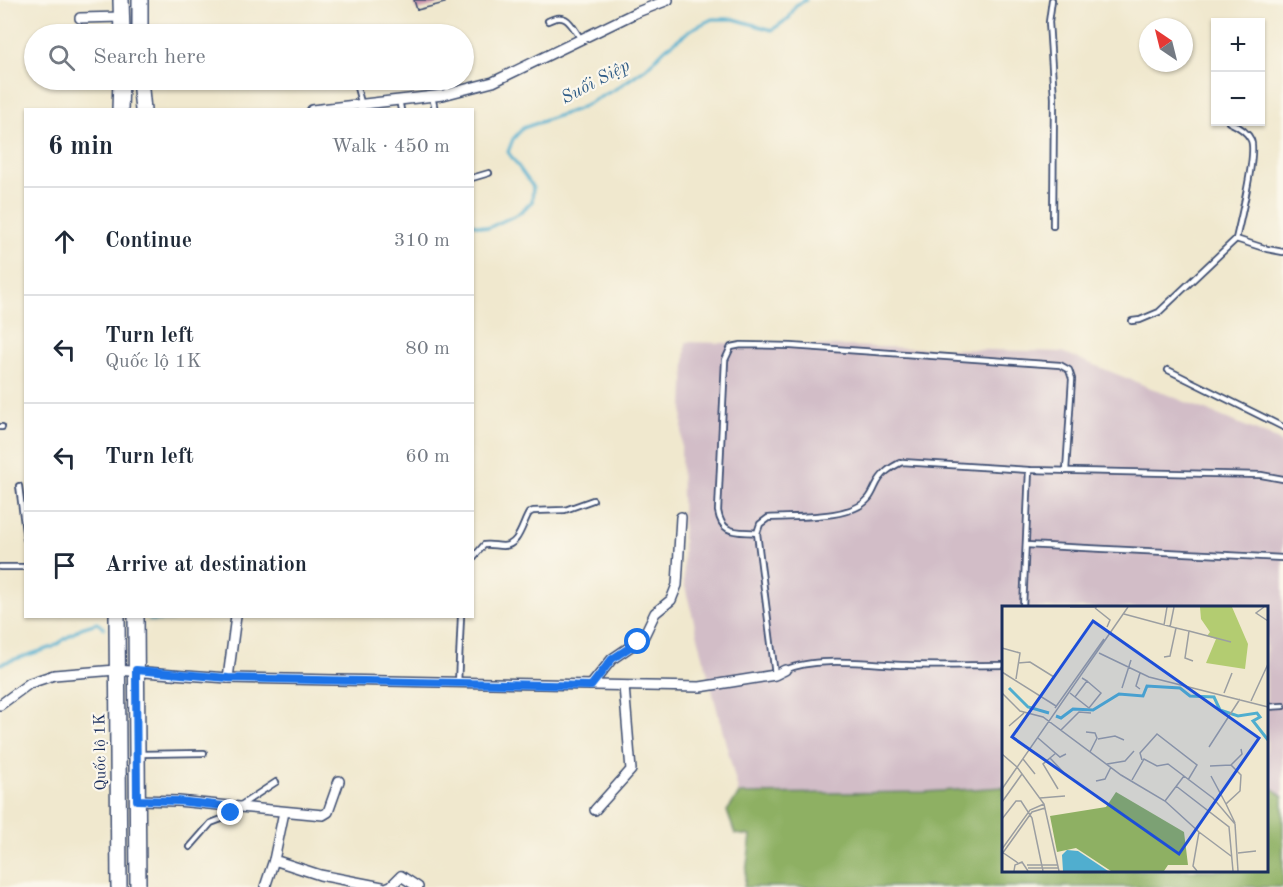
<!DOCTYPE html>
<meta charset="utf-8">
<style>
body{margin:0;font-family:"Old Standard TT",serif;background:#f6f6f7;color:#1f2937}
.controls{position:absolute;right:18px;top:18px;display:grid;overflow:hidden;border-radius:0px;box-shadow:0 2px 4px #0004}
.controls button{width:54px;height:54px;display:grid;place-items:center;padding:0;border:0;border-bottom:2px solid #e0e1e3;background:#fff;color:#1f2937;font:30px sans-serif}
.compass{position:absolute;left:1139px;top:18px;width:54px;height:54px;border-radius:50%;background:#fff;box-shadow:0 2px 4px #0004;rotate:325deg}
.stop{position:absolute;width:18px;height:18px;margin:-14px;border:4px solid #1a73e8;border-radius:50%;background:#fff}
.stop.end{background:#1a73e8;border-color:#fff;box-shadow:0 2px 6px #0008}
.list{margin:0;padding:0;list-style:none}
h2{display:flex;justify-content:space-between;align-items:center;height:78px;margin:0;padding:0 24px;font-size:26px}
h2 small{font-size:20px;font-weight:400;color:#747a83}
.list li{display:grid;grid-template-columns:39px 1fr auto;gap:18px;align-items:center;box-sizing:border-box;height:108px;padding:0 24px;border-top:2px solid #e0e1e3}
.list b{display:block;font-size:22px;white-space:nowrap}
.list p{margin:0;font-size:20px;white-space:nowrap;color:#747a83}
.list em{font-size:20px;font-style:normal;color:#747a83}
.icon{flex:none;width:33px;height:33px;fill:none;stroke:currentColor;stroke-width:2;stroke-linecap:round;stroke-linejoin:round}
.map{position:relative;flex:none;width:1283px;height:887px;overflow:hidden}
.search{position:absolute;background:#fff;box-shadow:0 2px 4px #0004;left:24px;top:24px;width:450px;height:66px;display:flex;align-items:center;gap:15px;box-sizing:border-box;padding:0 21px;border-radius:33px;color:#747a83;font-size:22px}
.panel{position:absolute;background:#fff;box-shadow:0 2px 4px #0004;left:24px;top:108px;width:450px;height:510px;border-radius:0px}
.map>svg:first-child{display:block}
</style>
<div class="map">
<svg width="1283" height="887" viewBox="0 0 1283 887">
<rect width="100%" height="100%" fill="#fbf7ec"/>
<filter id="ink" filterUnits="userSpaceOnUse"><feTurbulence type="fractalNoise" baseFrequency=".0167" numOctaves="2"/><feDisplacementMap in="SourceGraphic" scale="12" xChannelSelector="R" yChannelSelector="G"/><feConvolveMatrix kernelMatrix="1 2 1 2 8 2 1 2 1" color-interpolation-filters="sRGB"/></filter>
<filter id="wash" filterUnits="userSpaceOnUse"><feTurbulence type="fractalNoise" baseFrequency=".008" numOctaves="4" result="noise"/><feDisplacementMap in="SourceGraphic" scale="24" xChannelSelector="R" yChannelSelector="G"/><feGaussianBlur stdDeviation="1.35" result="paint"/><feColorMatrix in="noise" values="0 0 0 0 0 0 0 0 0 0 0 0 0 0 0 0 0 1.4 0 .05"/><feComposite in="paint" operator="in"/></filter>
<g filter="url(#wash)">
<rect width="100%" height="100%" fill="#f0e8ce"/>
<path fill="#d2bdc7" d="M686,342L1062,352L1277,439L1283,446V797L1267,784L1266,608H1004V787L925,792L739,794L684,583L681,452Z"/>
<path fill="#8eb063" stroke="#547060" stroke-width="1.5" d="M1267,784L1283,797V887H744L751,836L735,834L727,811L739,794L925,792L1004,787V870H1266Z"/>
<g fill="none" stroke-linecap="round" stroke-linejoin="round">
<g stroke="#50aecf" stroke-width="3">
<path d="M472,224L488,228L518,214L532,202L533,187L508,152L513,139L523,128L578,109L617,88L646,68L666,48L692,29L712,19H734L772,30L789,18L796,5L806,0"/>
<path d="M150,620H172L181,616"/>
<path d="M0,664L53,647L81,628L97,623L104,628"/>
</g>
</g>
<g id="blocks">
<path fill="#c993ac" d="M414,0H445V3L417,10Z"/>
</g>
</g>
<g filter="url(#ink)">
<use href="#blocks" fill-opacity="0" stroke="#3b4b6f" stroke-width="1.5"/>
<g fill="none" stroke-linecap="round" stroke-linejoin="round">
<g stroke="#3b4b6f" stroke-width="8">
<g id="service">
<path d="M1052,0L1049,22L1054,98L1053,226"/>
<path d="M548,21C567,11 571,25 581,39"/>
<path d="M355,80L363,110"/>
<path d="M447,94V80"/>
<path d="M432,96L435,110"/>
<path d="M399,99L401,110"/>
<path d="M1229,122C1238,126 1247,131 1251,140C1257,153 1240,222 1236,239"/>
<path d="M472,178L489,173"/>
<path d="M1132,321L1140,320L1159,312L1236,239L1267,249L1283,252"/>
<path d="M1168,370L1283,427"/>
<path d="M0,427H2"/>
<path d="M19,486L26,539"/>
<path d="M757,533C736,531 722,535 718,511L725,360L731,347L741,345L791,346L1060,365L1069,370L1072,379L1066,471"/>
<path d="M1026,545L1283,558"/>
<path d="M472,559L484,545C491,544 496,546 503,546C519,546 522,524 529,513L533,511L565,510L593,500"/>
<path d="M0,567H26"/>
<path d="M1023,608L1029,470"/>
<path d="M785,670C816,656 871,664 906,665C938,666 971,665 1004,665"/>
<path d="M775,675L757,533L760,524L768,518C795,516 850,520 868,499C871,496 873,491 875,487C881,474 889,468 902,462L1029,470L1261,475L1283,479"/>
<path d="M458,684L461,616"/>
<path d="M1266,707L1283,706"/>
<path d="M140,754L204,753"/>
<path d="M241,805L276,782"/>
<path d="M190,847L211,823L227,817L233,807"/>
</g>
</g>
<g stroke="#3b4b6f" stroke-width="12">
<g id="minor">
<path d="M80,18L122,17"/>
<path d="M312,110L443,95L493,82L635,13L668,0"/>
<path d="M228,678L236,616"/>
<path d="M591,685L612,659L643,638L655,613L671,600L677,585L681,517"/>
<path d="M0,705L30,683L54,675L116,670L228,678L700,687L775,675L785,670"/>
<path d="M137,800L178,801L323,815L328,812L339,781"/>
<path d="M595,810L631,770L624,686"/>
<path d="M284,812L274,860L320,875L382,887"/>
<path d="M265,887L274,860"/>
<path d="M388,887L391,886L401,876L418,887"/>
</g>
</g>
<g stroke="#3b4b6f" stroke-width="18">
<g id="primary">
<path d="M121,0L122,34"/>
<path d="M140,0V34"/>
<path d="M140,80L143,110"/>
<path d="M120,110L121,80"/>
<path d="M117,616L119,887"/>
<path d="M136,616L138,887"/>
</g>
</g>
<use href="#service" stroke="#fff" stroke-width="4.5"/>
<use href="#minor" stroke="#fff" stroke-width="9"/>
<use href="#primary" stroke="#fff" stroke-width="15"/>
</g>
</g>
<g fill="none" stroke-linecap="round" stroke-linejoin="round" filter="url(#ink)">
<path stroke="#1a73e8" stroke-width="8" d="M231,813L233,807L178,801L137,800L136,670L228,678L591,686L612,659L638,642"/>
</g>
<g text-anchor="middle" stroke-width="4.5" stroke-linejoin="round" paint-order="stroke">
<g font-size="16" fill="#1b2f5e" stroke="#fbf7ec">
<text transform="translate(99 752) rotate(-91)" y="6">Quốc lộ 1K</text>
</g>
<g font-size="18" font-style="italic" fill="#2e5b86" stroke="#fbf7ec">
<text transform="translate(595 81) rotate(-28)" y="6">Suối Siệp</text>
</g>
</g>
<g transform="translate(1002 606)">
<rect width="266" height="266" fill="#f0e8ce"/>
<path d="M198,1H230L246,38L243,63L204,57L214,33L205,30L208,26L199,13Z" fill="#b3cc71"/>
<path d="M114,186L182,226L186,259H166L162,265H109L74,242L55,246L48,210L104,201Z" fill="#8eb063"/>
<path d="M65,244L76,245L106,265H61L60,249Z" fill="#50aecf"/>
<path fill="none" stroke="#50aecf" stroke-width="3" d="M7,82L26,101L47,107M54,110L59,112L71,103L91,104L117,88L141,90L145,80L178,82L188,90L212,91L218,104L236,110L255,107L258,111L251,115L266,134"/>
<path fill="none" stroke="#9b9ea1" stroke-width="1.5" d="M68,1H95M262,1L254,7L266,15M93,2L108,14L105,21M122,8L174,22L168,50L162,51M162,19L165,1M168,21L172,1M174,22L187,25L183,52L191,55M187,25L229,36M0,42L18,47L14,73M97,47L147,71L266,101M16,57L28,56L52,71M0,66L54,100M138,67L134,80L138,83M120,82L129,54M0,87L18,105L41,111L119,169L163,195L197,226L191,260L195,265M68,87L73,91L85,75L80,72M222,87L230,67M73,91L87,102L99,87L85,75M249,95L266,58M53,102L102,33M7,120L22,107M59,124L77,106L89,107M84,126L93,127L95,132L88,146M36,132L58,151L64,148M96,133L113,130L122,134M207,141L238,93M54,147L48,152L65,170M0,148L15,161L42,198L57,265M48,152L41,158L56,183M21,153L33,168M140,154L138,147L155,128L195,159L186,174M105,158L123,155L132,145M229,159L240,148L239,143M208,160L229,159L239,169L238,185L224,198L233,217M209,170L224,198M130,174L142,153L155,160L166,158L211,192L233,218L236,265M94,175L103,173L109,161M174,180L227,221L231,265M0,183L126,1M38,192L63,190M163,195L182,170M0,196L20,168M0,213L14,195H19L30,212L41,265M197,226L229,250M0,243L28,204L42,198M0,246L16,257M236,247L254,245M0,248L30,206L43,202M25,259H55M26,262H56M12,265L13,259L20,256L26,265"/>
<path fill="#1d4ed8" fill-opacity="0.15" stroke="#1d4ed8" stroke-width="3" d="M91,15L257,132L177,248L10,131Z"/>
<rect width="266" height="266" fill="none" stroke="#1b2f5e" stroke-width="3"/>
</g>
</svg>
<div class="controls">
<button>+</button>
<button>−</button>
</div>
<svg class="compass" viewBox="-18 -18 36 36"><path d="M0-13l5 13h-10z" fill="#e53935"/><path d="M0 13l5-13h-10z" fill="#747a83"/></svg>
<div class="stop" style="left:638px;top:642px"></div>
<div class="stop end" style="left:231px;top:813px"></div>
<div class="search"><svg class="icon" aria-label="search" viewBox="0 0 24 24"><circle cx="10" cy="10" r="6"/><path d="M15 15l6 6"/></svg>Search here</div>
<section class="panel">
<h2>6 min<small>Walk · 450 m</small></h2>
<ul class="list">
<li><svg class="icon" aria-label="ahead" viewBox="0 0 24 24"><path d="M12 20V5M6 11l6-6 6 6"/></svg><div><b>Continue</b></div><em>310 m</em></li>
<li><svg class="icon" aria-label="left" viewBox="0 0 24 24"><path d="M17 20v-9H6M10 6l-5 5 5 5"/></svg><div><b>Turn left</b><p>Quốc lộ 1K</p></div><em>80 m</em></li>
<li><svg class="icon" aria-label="left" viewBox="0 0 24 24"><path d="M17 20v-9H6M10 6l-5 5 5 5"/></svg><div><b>Turn left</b></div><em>60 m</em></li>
<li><svg class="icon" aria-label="arrive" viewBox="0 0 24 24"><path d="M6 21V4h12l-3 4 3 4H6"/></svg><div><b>Arrive at destination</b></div></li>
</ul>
</section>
</div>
